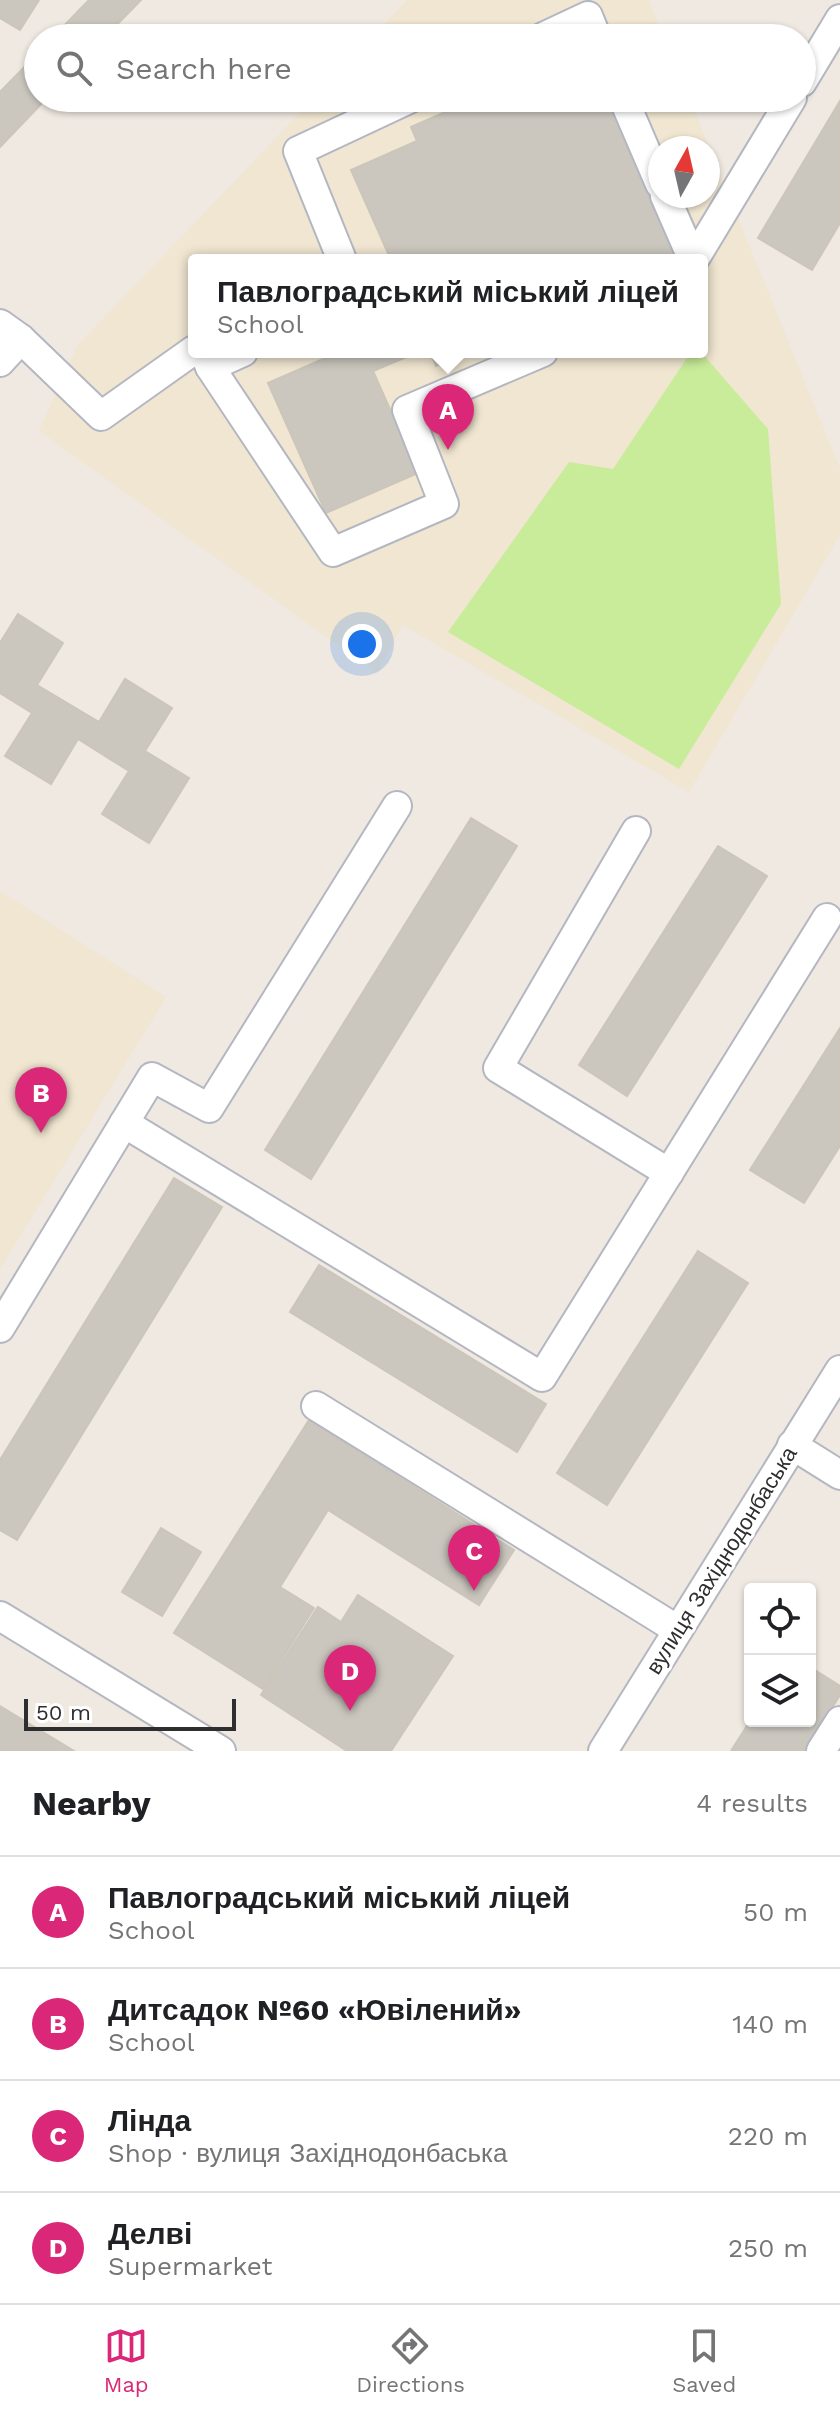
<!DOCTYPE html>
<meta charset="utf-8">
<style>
body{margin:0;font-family:"Work Sans",sans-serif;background:#f2f2f2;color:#202124}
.controls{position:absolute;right:24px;bottom:24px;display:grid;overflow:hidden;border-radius:8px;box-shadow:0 2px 6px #0004}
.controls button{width:72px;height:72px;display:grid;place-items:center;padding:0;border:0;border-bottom:2px solid #e0e0e0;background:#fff;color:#202124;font:40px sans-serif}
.compass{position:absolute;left:648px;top:136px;width:72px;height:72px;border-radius:50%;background:#fff;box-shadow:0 2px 6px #0004;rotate:8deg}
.scale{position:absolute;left:24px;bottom:20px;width:212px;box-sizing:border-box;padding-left:8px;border:4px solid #2e2e2e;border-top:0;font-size:22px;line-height:28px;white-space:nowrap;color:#2e2e2e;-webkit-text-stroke:6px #fff;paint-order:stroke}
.you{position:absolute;left:362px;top:644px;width:28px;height:28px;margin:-20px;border:6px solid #fff;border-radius:50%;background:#1a73e8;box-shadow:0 0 0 12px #1a73e833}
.badge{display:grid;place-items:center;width:52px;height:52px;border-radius:50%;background:#db2777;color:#fff;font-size:26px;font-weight:700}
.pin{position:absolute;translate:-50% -66px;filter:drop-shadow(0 2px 4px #0008)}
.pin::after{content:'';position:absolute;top:42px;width:28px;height:24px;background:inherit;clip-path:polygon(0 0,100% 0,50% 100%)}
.popup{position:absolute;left:188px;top:254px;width:520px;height:104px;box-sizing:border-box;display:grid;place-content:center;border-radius:8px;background:#fff;filter:drop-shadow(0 2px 6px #0005);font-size:26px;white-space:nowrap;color:#757577}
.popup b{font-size:30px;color:#202124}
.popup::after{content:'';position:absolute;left:50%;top:100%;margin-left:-16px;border:16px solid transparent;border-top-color:#fff}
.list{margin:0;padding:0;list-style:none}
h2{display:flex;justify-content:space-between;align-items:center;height:104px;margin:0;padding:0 32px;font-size:34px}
h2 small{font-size:26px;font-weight:400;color:#757577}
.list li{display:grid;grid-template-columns:52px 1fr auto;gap:24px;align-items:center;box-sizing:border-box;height:112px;padding:0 32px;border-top:2px solid #e0e0e0}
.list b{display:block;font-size:30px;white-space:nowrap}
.list p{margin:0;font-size:26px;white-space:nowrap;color:#757577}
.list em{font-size:26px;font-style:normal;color:#757577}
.icon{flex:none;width:44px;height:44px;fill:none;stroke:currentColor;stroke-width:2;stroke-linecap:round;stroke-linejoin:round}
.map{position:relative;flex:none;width:840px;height:1751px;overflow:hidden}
.search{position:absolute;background:#fff;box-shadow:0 2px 6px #0004;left:24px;right:24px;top:24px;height:88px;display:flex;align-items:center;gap:20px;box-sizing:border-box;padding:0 28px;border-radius:44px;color:#757577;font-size:30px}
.sheet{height:552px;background:#fff}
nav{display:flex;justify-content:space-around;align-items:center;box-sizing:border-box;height:112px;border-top:2px solid #e0e0e0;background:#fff;font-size:22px;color:#757577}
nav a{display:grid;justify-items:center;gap:4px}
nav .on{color:#db2777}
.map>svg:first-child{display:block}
</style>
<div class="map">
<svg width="840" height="1751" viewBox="0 0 840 1751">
<rect width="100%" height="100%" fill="#efe9e1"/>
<g fill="#f0e6d1" fill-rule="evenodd">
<path d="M407,0H649L664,38H371Z"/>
<path d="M314,98H689L840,468V535L689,792L403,625L377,673L39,431L77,346ZM660,148H708V196H660ZM194,260H702V352H194Z"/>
<path d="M0,891L166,997L0,1269Z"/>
</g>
<path fill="#c9ec9a" d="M691,352H701L768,429L781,604L679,769L448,632L569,462L613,469Z"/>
<g fill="#cbc7bf" stroke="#cbc5ba" stroke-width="2">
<path d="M0,0H39L20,30L0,18Z"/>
<path d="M89,0H141L104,38H52Z"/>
<path d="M38,53V98H47L0,147V92Z"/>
<path d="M477,98H608L679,259L391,260L351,170L417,141L411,127Z"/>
<path d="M840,101V223L812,270L758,238Z"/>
<path d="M339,352H418L373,371L418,473L326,513L268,383Z"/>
<path d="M430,352H468L436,366Z"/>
<path d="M18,614L63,643L37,685L99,722L125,679L172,708L145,751L189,778L149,843L102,814L129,771L78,739L51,784L5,756L32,713L0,693V643Z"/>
<path d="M471,818L517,846L311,1179L265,1150Z"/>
<path d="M718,846L767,876L627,1096L579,1065Z"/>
<path d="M840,1028V1146L804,1203L750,1170Z"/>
<path d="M174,1178L222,1207L17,1540L0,1530V1460Z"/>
<path d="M698,1251L748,1283L607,1505L557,1473Z"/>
<path d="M319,1265L546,1404L517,1452L290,1312Z"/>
<path d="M309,1420L514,1550L479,1605L328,1510L280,1587L314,1608L263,1689L174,1633Z"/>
<path d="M161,1528L201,1552L162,1616L122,1592Z"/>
<path d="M358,1595L453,1656L391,1751H347L261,1695L318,1607L341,1622Z"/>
<path d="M810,1667L840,1686V1695L805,1751H731L750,1721H810Z"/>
<path d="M0,1706L74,1751H0Z"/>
</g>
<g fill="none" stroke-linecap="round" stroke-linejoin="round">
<g stroke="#b4b7c1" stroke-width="32">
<g id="minor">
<path d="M541,38L588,16L597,38"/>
<path d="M802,82L840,19"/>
<path d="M623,98L660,184"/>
<path d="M665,196L693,260"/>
<path d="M342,260L298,151L411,98"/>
<path d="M694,260L792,98"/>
<path d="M0,324L21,339L101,416L194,350"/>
<path d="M204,352L210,367L333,552L444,504L407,410L543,352"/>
<path d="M0,362L21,339"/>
<path d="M210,367L243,352"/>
<path d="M636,831L498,1068L669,1173"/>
<path d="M124,1123L542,1377L827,918"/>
<path d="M0,1328L152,1077L209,1108L397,806"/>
<path d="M316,1406L678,1630"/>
<path d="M792,1445L840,1475"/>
<path d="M0,1616L221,1751"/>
<path d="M603,1751L840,1370"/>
<path d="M821,1751L840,1721"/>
</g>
</g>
<use href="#minor" stroke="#fff" stroke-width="28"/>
</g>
<g text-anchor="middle" stroke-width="6" stroke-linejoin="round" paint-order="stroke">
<g font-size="22" fill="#2e2e2e" stroke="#fff">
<text transform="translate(721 1560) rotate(-58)" y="8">вулиця Західнодонбаська</text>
</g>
</g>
</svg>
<div class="controls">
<button><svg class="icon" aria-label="locate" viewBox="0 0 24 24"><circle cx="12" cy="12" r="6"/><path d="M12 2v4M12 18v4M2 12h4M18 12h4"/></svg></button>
<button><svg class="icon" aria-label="layers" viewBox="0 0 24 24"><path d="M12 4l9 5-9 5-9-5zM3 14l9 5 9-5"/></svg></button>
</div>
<svg class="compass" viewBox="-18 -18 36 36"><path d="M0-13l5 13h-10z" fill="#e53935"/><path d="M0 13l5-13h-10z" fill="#757577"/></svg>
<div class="scale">50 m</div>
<div class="you"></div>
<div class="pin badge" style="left:448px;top:450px">A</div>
<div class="popup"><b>Павлоградський міський ліцей</b>School</div>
<div class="pin badge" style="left:41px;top:1133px">B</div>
<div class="pin badge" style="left:474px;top:1591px">C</div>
<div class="pin badge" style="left:350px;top:1711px">D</div>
<div class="search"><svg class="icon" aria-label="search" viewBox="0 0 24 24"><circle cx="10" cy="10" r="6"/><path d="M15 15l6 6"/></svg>Search here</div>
</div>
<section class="sheet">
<h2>Nearby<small>4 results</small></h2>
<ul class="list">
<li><span class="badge">A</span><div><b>Павлоградський міський ліцей</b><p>School</p></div><em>50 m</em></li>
<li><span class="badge">B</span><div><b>Дитсадок №60 «Ювілений»</b><p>School</p></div><em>140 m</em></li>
<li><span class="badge">C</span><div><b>Лінда</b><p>Shop · вулиця Західнодонбаська</p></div><em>220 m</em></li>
<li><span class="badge">D</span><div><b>Делві</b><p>Supermarket</p></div><em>250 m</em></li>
</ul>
</section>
<nav>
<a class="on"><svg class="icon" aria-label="map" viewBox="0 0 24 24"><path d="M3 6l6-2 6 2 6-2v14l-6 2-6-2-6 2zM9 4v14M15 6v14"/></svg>Map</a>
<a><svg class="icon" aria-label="directions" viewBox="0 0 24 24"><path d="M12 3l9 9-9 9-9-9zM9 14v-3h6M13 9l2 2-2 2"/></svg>Directions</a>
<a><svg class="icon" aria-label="saved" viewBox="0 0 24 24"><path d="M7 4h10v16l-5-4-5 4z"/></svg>Saved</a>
</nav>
